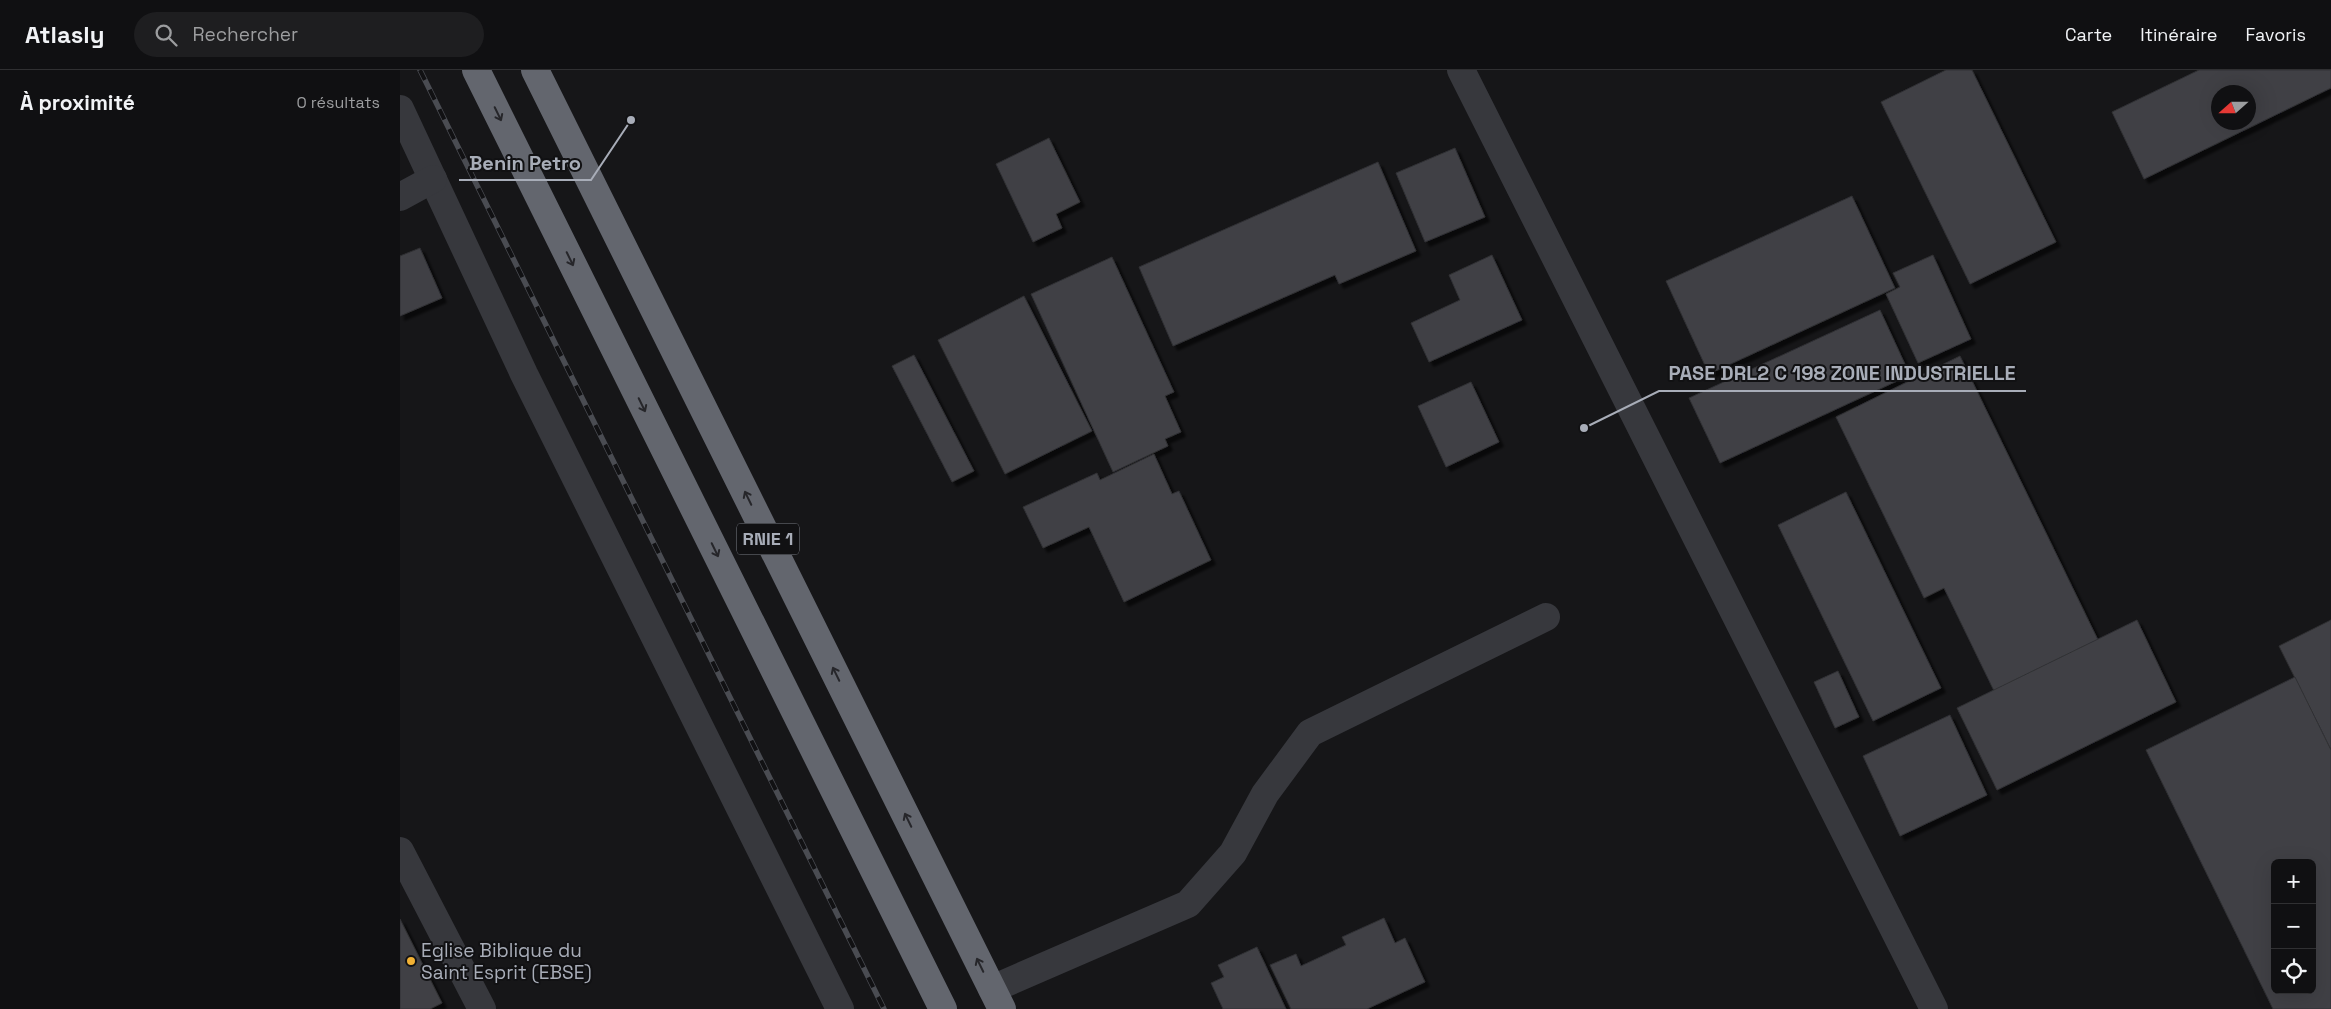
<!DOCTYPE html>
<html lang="fr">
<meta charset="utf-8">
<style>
body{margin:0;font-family:"Space Grotesk",sans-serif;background:#1e1e20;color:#f1f3f6}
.controls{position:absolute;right:15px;bottom:15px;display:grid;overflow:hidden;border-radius:8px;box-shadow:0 5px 20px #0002}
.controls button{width:45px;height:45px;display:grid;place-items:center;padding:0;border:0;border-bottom:1px solid #303032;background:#101012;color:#f1f3f6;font:25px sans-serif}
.compass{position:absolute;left:1811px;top:15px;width:45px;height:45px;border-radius:50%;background:#101012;box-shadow:0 5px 20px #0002;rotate:249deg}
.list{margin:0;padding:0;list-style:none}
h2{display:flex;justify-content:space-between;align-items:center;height:65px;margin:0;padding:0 20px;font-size:21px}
h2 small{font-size:16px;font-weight:400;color:#9c9d9f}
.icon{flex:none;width:28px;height:28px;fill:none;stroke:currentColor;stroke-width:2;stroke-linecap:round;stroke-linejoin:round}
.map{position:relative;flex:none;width:1931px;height:939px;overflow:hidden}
header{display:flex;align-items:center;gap:30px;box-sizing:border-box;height:70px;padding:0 25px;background:#101012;border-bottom:1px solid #303032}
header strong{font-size:24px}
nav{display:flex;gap:28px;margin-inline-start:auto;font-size:18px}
.search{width:350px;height:45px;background:#1e1e20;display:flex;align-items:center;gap:12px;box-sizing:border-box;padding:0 18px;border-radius:28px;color:#9c9d9f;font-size:19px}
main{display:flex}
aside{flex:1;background:#101012}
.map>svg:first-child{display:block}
</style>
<header>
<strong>Atlasly</strong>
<div class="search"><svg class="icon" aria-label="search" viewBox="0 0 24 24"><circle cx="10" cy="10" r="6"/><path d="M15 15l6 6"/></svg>Rechercher</div>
<nav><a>Carte</a><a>Itinéraire</a><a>Favoris</a></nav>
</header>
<main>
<aside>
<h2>À proximité<small>0 résultats</small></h2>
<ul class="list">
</ul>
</aside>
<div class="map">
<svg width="1931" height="939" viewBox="0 0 1931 939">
<defs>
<filter id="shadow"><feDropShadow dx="4.5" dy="4.5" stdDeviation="1" flood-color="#0009"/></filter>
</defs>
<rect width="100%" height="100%" fill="#161618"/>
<g fill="#404145" stroke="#303034" fill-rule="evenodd" filter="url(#shadow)">
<path d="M1546,0H1572L1656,172L1570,214L1481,32Z"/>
<path d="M1799,0H1931V18L1744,109L1712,42ZM1818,22H1848V52H1818Z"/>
<path d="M649,68L680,132L656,144L662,158L633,172L596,94Z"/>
<path d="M1055,78L1085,147L1025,172L996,103Z"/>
<path d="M978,92L1016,181L939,214L935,205L773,276L739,197Z"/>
<path d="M1452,126L1495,218L1309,304L1266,211Z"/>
<path d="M20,178L42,228L0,246V186Z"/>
<path d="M1092,185L1122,250L1029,292L1011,253L1060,230L1049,205Z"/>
<path d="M1533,185L1571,269L1518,293L1486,224L1500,217L1493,203Z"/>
<path d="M712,187L774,322L765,326L781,362L765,369L768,376L713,402L631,224Z"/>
<path d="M624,226L692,361L605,404L538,270Z"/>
<path d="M1480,240L1510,305L1320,393L1289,328Z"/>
<path d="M514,285L574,401L552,412L492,296Z"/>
<path d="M1560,286L1700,574L1596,625L1544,518L1524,528L1436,347Z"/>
<path d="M1071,312L1099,372L1046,397L1018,336Z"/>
<path d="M754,384L772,424L779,421L811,490L724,532L689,457L643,478L623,437L697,403L700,410Z"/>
<path d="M1446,422L1541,618L1473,651L1378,455Z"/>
<path d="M1737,550L1776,632L1597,720L1557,638Z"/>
<path d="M1931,550V678H1930L1879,576Z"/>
<path d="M1438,601L1459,647L1435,658L1414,612Z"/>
<path d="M1895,607L1931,680V939H1873L1746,680ZM1875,793H1912V920H1875Z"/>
<path d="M1550,645L1587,725L1500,766L1463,686Z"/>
<path d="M984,848L995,873L1005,868L1025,912L967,939H891L870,895L896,884L901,896L946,875L942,867Z"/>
<path d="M0,849L42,933L30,939H0Z"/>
<path d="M857,877L886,939H823L811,913L824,907L818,895Z"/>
</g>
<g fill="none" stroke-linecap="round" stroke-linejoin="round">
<g stroke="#37383d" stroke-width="28">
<path d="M1061,0L1534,939"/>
<path d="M0,39L124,304L440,939"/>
<path d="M0,127L33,109"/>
<path d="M0,781L82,939"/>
<path d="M592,919L788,834L833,783L865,724L910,663L1146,547"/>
</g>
<g stroke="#63666e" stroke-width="28">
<path d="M76,0L543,939"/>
<path d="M135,0L602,939"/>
</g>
<g stroke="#4a4c52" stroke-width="5.5">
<path id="rail" d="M20,0L484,939"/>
</g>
<use href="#rail" stroke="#111113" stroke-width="4" stroke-dasharray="11" stroke-linecap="butt"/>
</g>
<defs><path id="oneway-shaft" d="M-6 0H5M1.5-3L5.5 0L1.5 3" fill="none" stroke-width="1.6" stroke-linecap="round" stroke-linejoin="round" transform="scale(1.25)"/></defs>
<g stroke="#26262a">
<use href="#oneway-shaft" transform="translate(98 44) rotate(64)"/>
<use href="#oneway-shaft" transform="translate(170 189) rotate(64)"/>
<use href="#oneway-shaft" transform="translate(242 335) rotate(64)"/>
<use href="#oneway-shaft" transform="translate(348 428) rotate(-116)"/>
<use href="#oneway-shaft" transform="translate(315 480) rotate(64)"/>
<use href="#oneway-shaft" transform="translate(436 604) rotate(-116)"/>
<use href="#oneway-shaft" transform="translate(508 750) rotate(-116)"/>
<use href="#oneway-shaft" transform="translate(580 895) rotate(-116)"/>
</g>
<circle fill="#f2b134" stroke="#111113" stroke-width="2" cx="11" cy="891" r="5"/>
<g text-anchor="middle" stroke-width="4" stroke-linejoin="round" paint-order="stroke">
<rect fill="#111113" stroke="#7b7e86" stroke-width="1" x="337" y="453.5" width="62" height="31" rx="4"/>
<g font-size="18" font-weight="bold" fill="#a8adb8">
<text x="368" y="475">RNIE 1</text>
</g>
<g font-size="19" fill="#a8adb8" stroke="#111113" text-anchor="start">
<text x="21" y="887">Eglise Biblique du<tspan x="21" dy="22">Saint Esprit (EBSE)</tspan></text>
</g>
</g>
<path fill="none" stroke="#a8adb8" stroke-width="2" d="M231 50L191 110H59M1184 358L1259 321H1626"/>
<g fill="#a8adb8" stroke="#111113" stroke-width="2">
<circle cx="231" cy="50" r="5"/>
<circle cx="1184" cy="358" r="5"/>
</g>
<g font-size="20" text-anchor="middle" font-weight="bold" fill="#a8adb8" stroke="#111113" stroke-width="4" stroke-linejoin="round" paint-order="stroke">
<text x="125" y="100">Benin Petro</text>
<text x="1442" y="310">PASE DRL2 C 198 ZONE INDUSTRIELLE</text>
</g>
</svg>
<div class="controls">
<button>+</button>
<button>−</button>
<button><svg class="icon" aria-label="locate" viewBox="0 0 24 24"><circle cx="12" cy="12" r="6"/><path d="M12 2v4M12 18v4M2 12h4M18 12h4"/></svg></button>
</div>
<svg class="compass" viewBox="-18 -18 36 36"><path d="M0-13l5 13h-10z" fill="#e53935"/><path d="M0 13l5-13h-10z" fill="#9c9d9f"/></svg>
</div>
</main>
